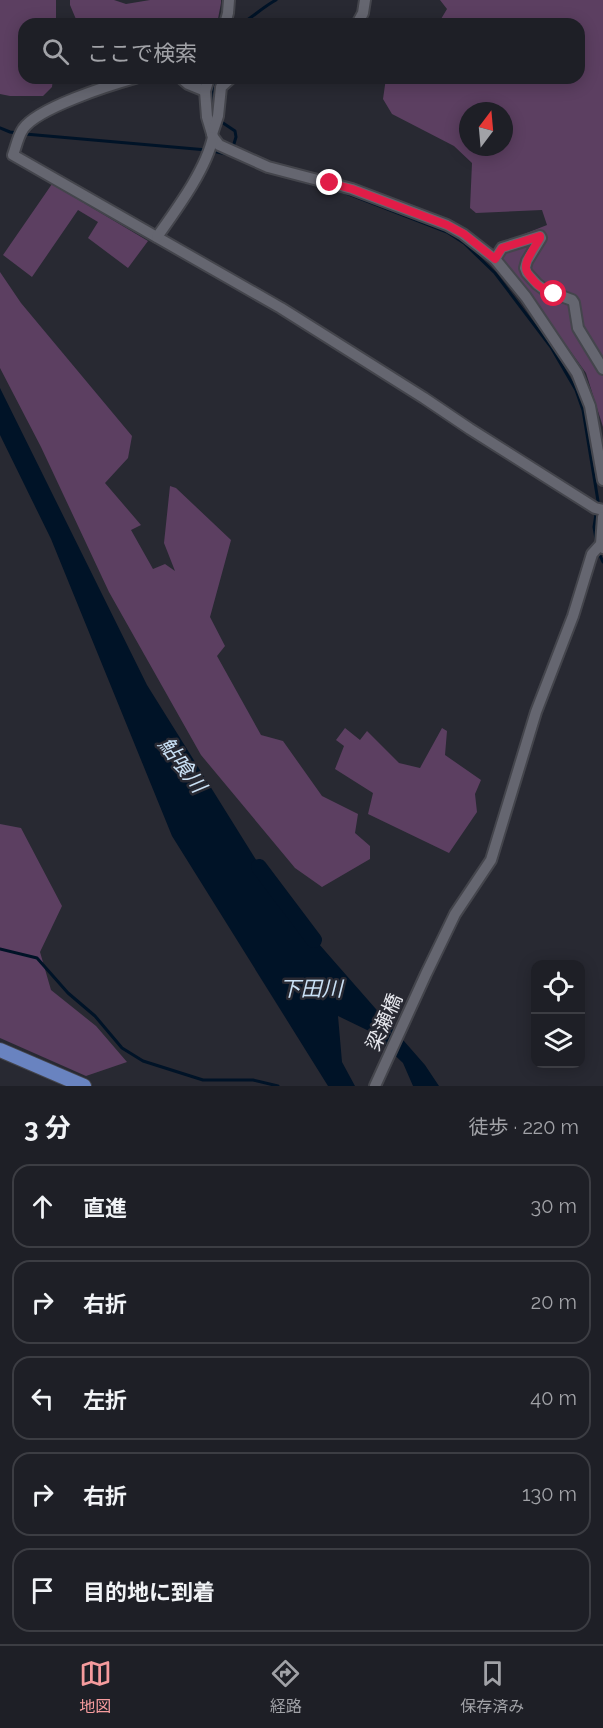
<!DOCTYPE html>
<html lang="ja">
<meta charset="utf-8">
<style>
body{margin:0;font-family:Raleway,"Noto Sans JP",sans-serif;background:#2b2c32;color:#f1f3f6}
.controls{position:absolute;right:18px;bottom:18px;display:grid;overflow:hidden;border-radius:12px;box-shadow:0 3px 15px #0003}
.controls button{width:54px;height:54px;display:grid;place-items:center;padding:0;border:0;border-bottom:2px solid #3c3d43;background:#1e1f26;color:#f1f3f6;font:30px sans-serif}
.compass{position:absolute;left:459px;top:102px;width:54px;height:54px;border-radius:50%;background:#1e1f26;box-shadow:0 3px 15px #0003;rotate:16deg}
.stop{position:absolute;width:18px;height:18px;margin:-14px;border:4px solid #e11d48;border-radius:50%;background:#fff}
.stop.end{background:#e11d48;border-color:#fff;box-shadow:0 2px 6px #0008}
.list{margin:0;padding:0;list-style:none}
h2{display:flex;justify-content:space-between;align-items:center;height:78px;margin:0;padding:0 24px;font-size:26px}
h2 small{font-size:20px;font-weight:400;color:#a1a2a7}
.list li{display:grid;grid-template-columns:39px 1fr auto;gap:18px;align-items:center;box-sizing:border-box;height:84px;margin:0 12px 12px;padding:0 12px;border:2px solid #3c3d43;border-radius:18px}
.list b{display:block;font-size:22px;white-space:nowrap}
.list em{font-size:20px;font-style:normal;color:#a1a2a7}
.icon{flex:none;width:33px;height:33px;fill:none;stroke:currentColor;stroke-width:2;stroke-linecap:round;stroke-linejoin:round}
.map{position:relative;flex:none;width:603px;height:1086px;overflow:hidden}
.search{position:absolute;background:#1e1f26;box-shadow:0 3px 15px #0003;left:18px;right:18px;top:18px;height:66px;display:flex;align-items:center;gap:15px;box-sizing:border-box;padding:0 21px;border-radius:18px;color:#a1a2a7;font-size:22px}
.sheet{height:558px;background:#1e1f26}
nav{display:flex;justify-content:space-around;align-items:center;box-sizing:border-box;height:84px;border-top:2px solid #3c3d43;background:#1e1f26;font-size:16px;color:#a1a2a7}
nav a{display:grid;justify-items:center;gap:3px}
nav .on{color:#f59b9d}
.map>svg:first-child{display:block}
</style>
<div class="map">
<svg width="603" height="1086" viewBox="0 0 603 1086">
<rect width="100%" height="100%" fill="#282932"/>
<g fill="#5c3f61" fill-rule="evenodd">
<path d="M0,0H56V24H24V78H53L52,87L43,96H10L0,94Z"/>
<path d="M70,0H114L126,4L150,0H221V3L217,24H78L70,5Z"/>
<path d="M440,0H603V427L586,373L543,313L499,258L507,241L547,225L542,210L476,213L470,208L472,163L454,146L392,114L383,99L386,78H579V24H438L447,9ZM468,111H504V147H468Z"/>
<path d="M52,184L148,241L128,268L88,238L98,222L78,210L32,277L3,255Z"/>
<path d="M0,272L21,303L132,436L128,458L105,483L141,525L131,530L153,569L165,564L175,571L164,543L170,486L176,488L231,540L210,617L225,646L217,656L261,735L283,741L322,796L358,814L355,833L370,846V859L322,887L295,868L201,755L109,592L41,447L0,368Z"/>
<path d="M345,728L360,740L367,731L399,763L420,768L442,728L447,731L445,755L481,780L475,794L477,812L449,853L368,814L373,793L335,769L344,746L336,740Z"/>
<path d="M0,824L21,828L62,906L40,952L51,990L96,1026L127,1062L86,1076L0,1038Z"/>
</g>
<path fill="#001327" d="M0,388L147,685L283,903L425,1065L439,1086H413L403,1063L369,1031L338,1016L342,1062L355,1086H328L172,836L51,539L0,435Z"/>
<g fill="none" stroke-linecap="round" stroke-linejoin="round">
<g stroke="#001327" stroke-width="3">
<path d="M241,24C253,17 263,7 276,0"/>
<path d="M215,117L212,114V93L216,78"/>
<path d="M220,121L235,131L236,137L233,147"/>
<path d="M0,128L10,132L18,133"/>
<path d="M25,134L207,150"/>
<path d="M213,151L230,155"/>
<path d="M301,181L346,193L447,232L464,243L495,273L551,347L576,390L583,410L598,501L594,527L597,545"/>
<path d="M598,551L603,562"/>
<path d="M0,949L37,958L68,993L95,1016L122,1048L143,1061L203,1080H253L278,1086"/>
</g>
<path stroke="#001327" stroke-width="16" d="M259,867L314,940"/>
<g stroke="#44454c" stroke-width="14">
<g id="minor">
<path d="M225,24L228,13L229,0"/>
<path d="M357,24L363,13L365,0"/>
<path d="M135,78C110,85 37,108 23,129C18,136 16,147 13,155L281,308L424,398L470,429L595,508L603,510"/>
<path d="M181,78L188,84L205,91"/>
<path d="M209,78L205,91L207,117L213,137L219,145L268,167L352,189L447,225L463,234L495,259L526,297L577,373L590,406L603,480"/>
<path d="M212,134L218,116L221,87L231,78"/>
<path d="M157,237C176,210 206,170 213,137"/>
<path d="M495,259L502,248L540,236L541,238L527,261L525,268L527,273L537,284L545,290L572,300L574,303L578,328L603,369"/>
<path d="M603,517L601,544L603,548"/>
<path d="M375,1086L426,974L455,914L491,860L536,712L573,616L592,554L601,544"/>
</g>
</g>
<g stroke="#44454c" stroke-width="16">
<path id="major" d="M0,1050L84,1086"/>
</g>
<use href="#minor" stroke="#656670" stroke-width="10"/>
<use href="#major" stroke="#6983c0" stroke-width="14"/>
</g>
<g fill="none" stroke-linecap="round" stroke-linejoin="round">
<path stroke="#e11d48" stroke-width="8" d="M330,183L352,189L447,225L464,234L495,259L502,248L540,236V238C536,246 525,259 526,268C526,273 531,277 534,281C539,287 546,291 554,294"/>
</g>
<g text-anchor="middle" stroke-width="5" stroke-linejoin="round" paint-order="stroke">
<g font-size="20" fill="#e7e8ee" stroke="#282932">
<text transform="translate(384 1022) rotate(-66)" y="7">梁瀬橋</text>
</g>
<g font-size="21" font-style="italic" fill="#cae1f6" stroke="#282932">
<text transform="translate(182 765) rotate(53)" y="7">鮎喰川</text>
<text x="311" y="996">下田川</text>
</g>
</g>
</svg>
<div class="controls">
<button><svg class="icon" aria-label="locate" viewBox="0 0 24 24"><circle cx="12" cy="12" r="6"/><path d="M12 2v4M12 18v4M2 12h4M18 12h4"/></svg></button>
<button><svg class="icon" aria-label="layers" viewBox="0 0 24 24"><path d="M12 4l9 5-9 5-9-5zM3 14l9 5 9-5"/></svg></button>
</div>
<svg class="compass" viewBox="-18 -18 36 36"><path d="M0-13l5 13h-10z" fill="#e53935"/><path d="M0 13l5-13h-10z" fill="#a1a2a7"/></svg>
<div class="stop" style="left:554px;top:294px"></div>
<div class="stop end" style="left:330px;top:183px"></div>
<div class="search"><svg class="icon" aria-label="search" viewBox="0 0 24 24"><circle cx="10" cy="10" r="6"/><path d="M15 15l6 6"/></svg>ここで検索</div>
</div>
<section class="sheet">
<h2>3 分<small>徒歩 · 220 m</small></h2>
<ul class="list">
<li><svg class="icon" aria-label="ahead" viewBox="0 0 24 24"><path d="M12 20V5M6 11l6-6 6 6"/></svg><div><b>直進</b></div><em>30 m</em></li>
<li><svg class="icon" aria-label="right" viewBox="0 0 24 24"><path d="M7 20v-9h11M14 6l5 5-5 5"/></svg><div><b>右折</b></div><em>20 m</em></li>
<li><svg class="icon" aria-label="left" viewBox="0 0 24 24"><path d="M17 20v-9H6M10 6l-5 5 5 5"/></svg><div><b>左折</b></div><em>40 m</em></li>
<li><svg class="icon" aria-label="right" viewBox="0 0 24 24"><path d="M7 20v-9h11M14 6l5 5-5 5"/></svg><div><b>右折</b></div><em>130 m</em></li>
<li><svg class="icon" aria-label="arrive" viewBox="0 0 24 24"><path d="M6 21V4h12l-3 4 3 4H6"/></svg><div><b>目的地に到着</b></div></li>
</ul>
</section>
<nav>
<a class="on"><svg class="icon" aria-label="map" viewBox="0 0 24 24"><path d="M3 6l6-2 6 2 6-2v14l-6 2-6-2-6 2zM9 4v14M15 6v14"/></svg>地図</a>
<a><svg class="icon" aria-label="directions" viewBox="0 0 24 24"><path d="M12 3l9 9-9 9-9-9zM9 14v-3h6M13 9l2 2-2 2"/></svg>経路</a>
<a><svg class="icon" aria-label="saved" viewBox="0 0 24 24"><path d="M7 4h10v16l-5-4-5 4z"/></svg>保存済み</a>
</nav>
